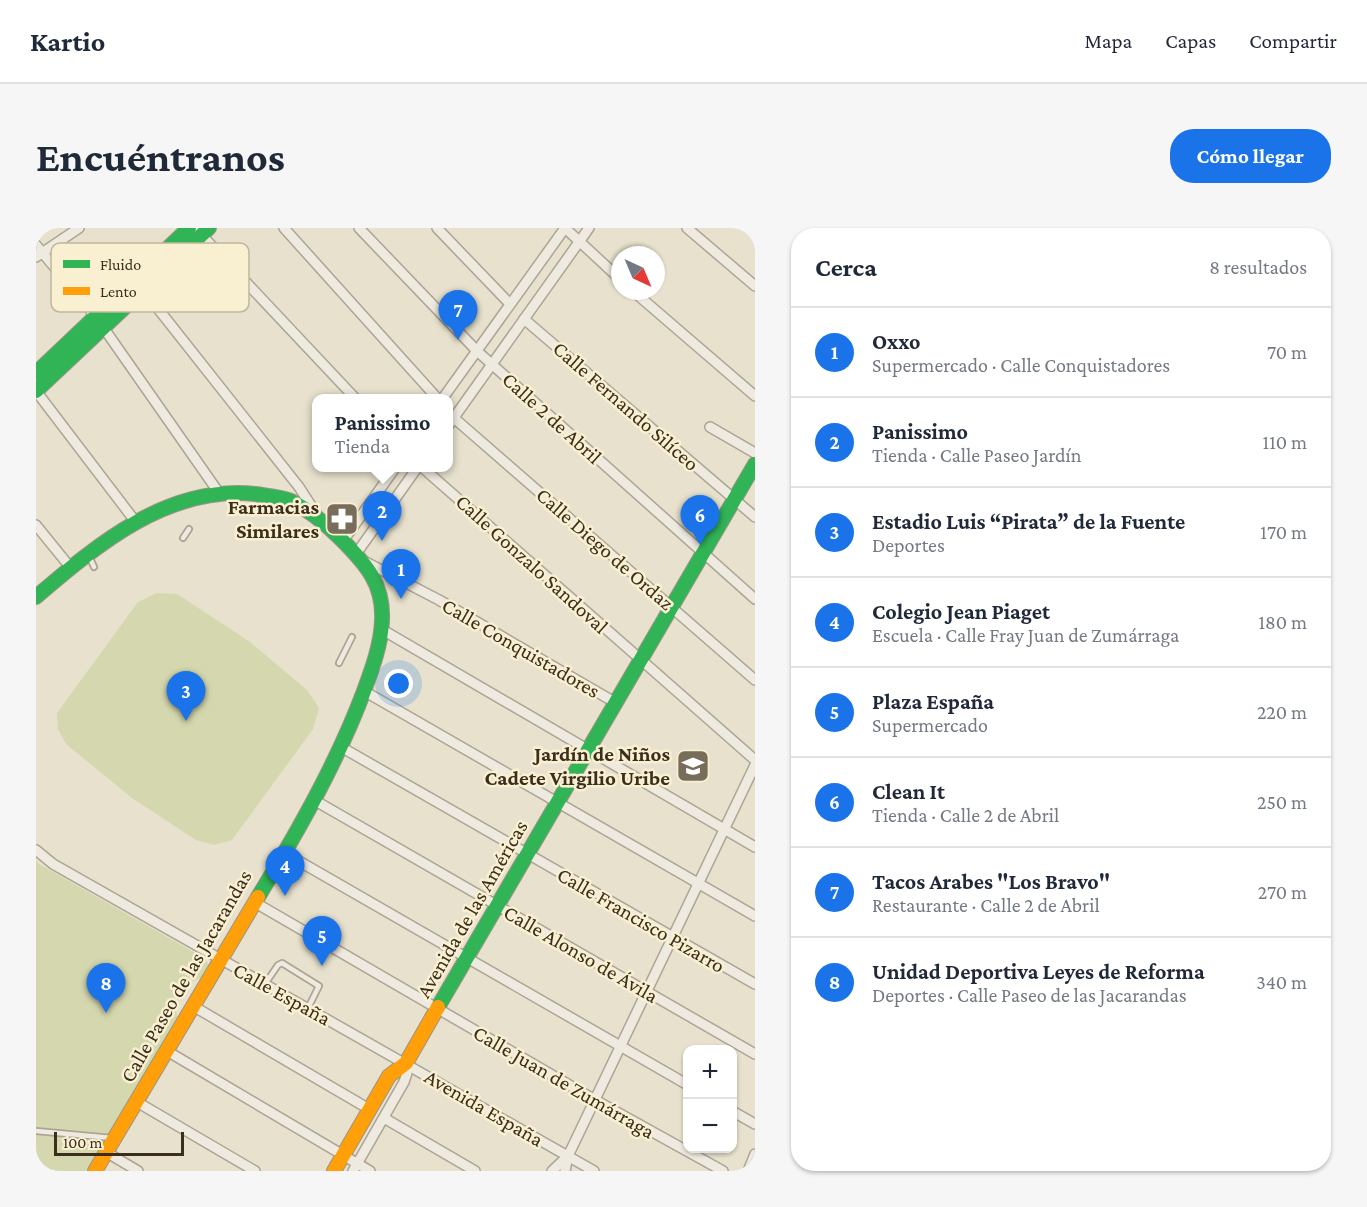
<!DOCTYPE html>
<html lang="es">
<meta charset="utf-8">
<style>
body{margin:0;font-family:"Crimson Pro",serif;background:#f6f6f7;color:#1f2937}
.controls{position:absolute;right:18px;bottom:18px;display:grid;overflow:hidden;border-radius:12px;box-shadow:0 2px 4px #0004}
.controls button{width:54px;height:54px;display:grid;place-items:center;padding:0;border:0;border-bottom:2px solid #e0e1e3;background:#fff;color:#1f2937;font:30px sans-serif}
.compass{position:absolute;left:575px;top:18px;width:54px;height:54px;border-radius:50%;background:#fff;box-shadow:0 2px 4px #0004;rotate:136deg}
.scale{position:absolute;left:18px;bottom:15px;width:130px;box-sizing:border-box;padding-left:6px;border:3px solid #3c2e1d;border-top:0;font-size:16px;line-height:21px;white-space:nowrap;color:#3c2e1d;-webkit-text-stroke:4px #f9f0d2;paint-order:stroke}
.you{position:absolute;left:363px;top:456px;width:21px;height:21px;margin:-15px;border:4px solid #fff;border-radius:50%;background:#1a73e8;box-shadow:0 0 0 9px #1a73e833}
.badge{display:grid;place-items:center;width:39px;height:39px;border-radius:50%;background:#1a73e8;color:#fff;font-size:20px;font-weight:700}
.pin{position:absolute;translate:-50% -50px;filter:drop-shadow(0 2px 3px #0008)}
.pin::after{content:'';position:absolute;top:32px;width:21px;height:18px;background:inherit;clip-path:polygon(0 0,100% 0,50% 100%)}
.popup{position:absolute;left:276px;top:166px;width:141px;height:78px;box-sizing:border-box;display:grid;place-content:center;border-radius:12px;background:#fff;filter:drop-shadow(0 2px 4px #0005);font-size:20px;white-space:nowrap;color:#747a83}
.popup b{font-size:22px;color:#1f2937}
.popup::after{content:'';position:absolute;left:50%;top:100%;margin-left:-12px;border:12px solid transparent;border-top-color:#fff}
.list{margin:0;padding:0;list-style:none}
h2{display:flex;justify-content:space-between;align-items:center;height:78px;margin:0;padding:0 24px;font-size:26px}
h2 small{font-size:20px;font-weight:400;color:#747a83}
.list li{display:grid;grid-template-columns:39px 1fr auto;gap:18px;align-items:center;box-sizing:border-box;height:90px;padding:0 24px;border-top:2px solid #e0e1e3}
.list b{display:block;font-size:22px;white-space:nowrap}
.list p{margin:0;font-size:20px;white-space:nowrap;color:#747a83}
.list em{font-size:20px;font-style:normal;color:#747a83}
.map{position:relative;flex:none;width:719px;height:943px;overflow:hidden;border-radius:24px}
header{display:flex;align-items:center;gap:36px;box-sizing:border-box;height:84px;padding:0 30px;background:#fff;border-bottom:2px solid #e0e1e3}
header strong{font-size:28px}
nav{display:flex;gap:33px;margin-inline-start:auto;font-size:21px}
.intro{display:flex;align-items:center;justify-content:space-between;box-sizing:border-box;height:144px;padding:0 36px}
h1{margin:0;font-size:42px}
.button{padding:15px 27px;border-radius:24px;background:#1a73e8;color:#fff;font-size:21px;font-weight:700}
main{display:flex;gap:36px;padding:0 36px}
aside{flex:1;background:#fff;border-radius:24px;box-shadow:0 2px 4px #0004}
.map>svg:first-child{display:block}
</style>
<header>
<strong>Kartio</strong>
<nav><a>Mapa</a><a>Capas</a><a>Compartir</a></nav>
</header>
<div class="intro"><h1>Encuéntranos</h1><a class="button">Cómo llegar</a></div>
<main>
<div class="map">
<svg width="719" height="943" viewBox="0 0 719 943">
<rect width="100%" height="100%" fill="#e7e1cd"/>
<g fill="#d5d8ae">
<path d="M121,365L141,366L214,414L271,462L283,480L277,501L196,612L178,617L160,612L96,570L30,516L22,501L21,485L102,374Z"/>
<path d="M0,632L3,636L168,730L174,738L167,749L152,755L139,779L142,791L50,943H0Z"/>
</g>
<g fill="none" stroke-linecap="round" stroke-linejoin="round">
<g stroke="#aca596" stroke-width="8">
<g id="lane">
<path d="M147,310L153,301"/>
<path d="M53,328L58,339"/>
<path d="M303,435L316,409"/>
<path d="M229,756L242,737L246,735L283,758L272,780"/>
<path d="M0,903L76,910"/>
</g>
</g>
<g stroke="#aca596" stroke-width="12">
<g id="street">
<path d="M159,0L319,170"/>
<path d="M248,0L401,170"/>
<path d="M323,0L441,123L719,371"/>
<path d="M401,0L474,76"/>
<path d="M651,0L719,58"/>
<path d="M0,17L60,89L183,265"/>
<path d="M0,29L43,0"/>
<path d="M108,63L263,259L281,287"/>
<path d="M597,63L719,168"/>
<path d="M488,91L719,289"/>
<path d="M0,163L99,293"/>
<path d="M407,170L529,0L584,51"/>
<path d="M418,190L719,452"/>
<path d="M412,198L553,0"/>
<path d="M674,199L719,225"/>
<path d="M387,240L719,532"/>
<path d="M0,297L34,339"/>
<path d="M307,313L359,240"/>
<path d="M320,326L381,240"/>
<path d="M328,333L403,372L580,475"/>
<path d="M345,401L719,619"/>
<path d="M328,463L719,688"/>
<path d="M305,519L719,756"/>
<path d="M278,572L719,826"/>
<path d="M0,622L17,636L558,943"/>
<path d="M247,624L652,857"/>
<path d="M218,674L559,872L687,943"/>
<path d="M157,778L333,881"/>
<path d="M131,823L334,943"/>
<path d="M101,874L219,943"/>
<path d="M696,883L719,896"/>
<path d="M348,890L439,943"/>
<path d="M70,924L102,943"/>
<path d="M317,943L368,854L371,845L370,835"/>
<path d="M516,943L532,928"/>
<path d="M529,943L532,928L719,537"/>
<path d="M712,943L719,926"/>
</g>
</g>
<g stroke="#9c9586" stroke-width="16">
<g id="fast">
<path d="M0,145L153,0"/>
<path d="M0,163L173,0"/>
<path d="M0,369C62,316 132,257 219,266C231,268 243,268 255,273C273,282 291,297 305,311C330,336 348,356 346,393C345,417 336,441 328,463C301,535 262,603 222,669"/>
<path d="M402,779L719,236"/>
</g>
</g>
<g stroke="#9c9586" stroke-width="16">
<g id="slow">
<path d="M59,943L222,669"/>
<path d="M298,943L353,848L370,835L402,779"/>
</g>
</g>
<use href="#lane" stroke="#efeadf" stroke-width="4.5"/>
<use href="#street" stroke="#efeadf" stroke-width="9"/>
<use href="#fast" stroke="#30b455" stroke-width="14"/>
<use href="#slow" stroke="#ff9f0a" stroke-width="14"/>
</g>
<defs>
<g id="pharmacy-square" transform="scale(1.725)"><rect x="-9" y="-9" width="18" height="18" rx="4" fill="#786d5b" stroke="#f9f0d2"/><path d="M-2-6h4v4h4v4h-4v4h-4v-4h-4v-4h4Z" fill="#fff"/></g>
<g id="school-square" transform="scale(1.725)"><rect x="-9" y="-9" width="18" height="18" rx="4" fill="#786d5b" stroke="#f9f0d2"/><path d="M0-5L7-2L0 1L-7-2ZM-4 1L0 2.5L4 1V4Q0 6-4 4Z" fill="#fff"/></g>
</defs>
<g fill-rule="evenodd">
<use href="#pharmacy-square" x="306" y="291"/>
<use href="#school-square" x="657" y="538"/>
</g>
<g text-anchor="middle" stroke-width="5" stroke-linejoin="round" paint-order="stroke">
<g font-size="21" fill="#3c2e1d" stroke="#f9f0d2">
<text transform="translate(590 178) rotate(41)" y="7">Calle Fernando Silíceo</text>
<text transform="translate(516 190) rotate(42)" y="7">Calle 2 de Abril</text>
<text transform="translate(569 321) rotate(41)" y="7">Calle Diego de Ordaz</text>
<text transform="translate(496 336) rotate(42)" y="7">Calle Gonzalo Sandoval</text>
<text transform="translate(485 420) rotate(30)" y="7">Calle Conquistadores</text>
<text transform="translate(436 681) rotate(-60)" y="7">Avenida de las Américas</text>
<text transform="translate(605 692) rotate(30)" y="7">Calle Francisco Pizarro</text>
<text transform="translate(545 726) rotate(30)" y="7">Calle Alonso de Ávila</text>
<text transform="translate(150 748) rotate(-60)" y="7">Calle Paseo de las Jacarandas</text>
<text transform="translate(246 766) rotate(29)" y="7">Calle España</text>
<text transform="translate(528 854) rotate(30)" y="7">Calle Juan de Zumárraga</text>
<text transform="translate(448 880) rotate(30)" y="7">Avenida España</text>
</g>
<g font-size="21" font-weight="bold" fill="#3c2e1d" stroke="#f9f0d2" text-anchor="end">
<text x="283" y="286">Farmacias<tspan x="283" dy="24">Similares</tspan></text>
<text x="634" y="533">Jardín de Niños<tspan x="634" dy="24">Cadete Virgilio Uribe</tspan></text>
</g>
</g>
<rect x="15" y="15" width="198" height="69" rx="9" fill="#f9f0d2" stroke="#c0b69c" stroke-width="1.5"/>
<rect x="27" y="32" width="27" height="8" fill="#30b455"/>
<rect x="27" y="59" width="27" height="8" fill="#ff9f0a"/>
<g font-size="16" fill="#3c2e1d">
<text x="64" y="42">Fluido</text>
<text x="64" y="69">Lento</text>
</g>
</svg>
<div class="controls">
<button>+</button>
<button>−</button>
</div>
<svg class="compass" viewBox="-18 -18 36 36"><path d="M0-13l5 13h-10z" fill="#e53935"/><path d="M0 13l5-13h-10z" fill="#747a83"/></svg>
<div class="scale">100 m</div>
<div class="you"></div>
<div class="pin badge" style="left:365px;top:371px">1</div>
<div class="pin badge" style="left:346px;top:313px">2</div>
<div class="popup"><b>Panissimo</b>Tienda</div>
<div class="pin badge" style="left:150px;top:493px">3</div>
<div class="pin badge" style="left:249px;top:668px">4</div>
<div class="pin badge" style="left:286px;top:738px">5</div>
<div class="pin badge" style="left:664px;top:317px">6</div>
<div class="pin badge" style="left:422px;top:112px">7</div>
<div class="pin badge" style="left:70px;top:785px">8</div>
</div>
<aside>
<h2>Cerca<small>8 resultados</small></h2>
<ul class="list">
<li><span class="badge">1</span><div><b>Oxxo</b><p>Supermercado · Calle Conquistadores</p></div><em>70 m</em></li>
<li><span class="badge">2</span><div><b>Panissimo</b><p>Tienda · Calle Paseo Jardín</p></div><em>110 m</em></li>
<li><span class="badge">3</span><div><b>Estadio Luis “Pirata” de la Fuente</b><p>Deportes</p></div><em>170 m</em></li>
<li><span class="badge">4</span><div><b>Colegio Jean Piaget</b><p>Escuela · Calle Fray Juan de Zumárraga</p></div><em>180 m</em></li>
<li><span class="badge">5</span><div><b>Plaza España</b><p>Supermercado</p></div><em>220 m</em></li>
<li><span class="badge">6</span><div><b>Clean It</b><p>Tienda · Calle 2 de Abril</p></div><em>250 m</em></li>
<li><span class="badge">7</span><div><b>Tacos Arabes &quot;Los Bravo&quot;</b><p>Restaurante · Calle 2 de Abril</p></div><em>270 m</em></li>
<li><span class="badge">8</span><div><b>Unidad Deportiva Leyes de Reforma</b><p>Deportes · Calle Paseo de las Jacarandas</p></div><em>340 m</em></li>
</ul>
</aside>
</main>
